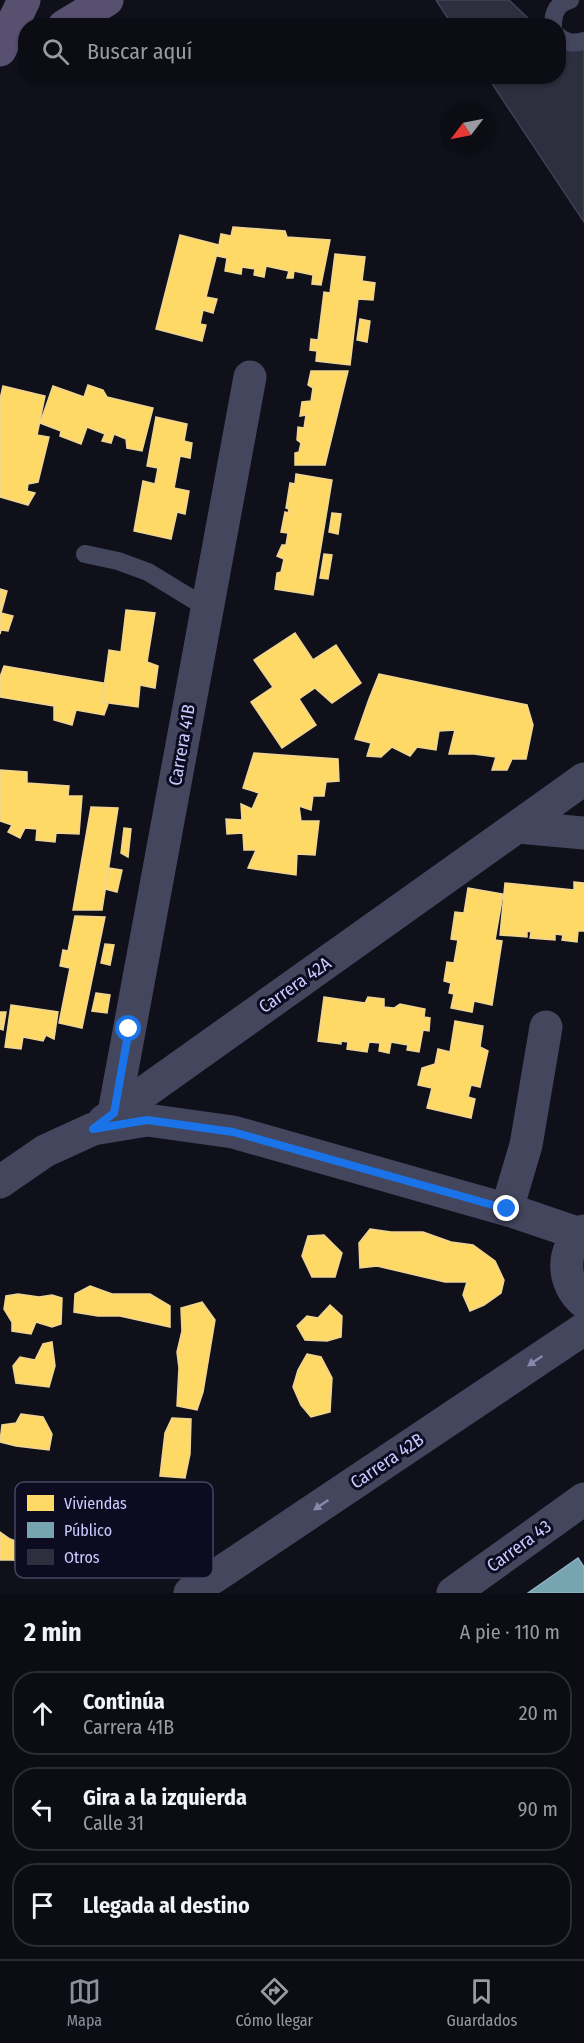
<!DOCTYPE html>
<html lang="es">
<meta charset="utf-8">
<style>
body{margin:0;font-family:"Fira Sans Condensed",sans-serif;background:#15151d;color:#f1f3f6}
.compass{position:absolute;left:440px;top:102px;width:54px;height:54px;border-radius:50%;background:#0c0c14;box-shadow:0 2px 4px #0004;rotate:238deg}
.stop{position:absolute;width:18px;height:18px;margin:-14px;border:4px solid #1a73e8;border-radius:50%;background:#fff}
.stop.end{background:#1a73e8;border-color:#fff;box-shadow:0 2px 6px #0008}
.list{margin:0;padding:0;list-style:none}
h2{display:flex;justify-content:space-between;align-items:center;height:78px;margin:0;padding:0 24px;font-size:26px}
h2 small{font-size:20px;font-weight:400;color:#9a9ba0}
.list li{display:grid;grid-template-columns:39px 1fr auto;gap:18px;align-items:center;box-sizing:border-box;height:84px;margin:0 12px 12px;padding:0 12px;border:2px solid #2c2c34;border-radius:24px}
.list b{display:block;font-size:22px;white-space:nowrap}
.list p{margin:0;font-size:20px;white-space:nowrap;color:#9a9ba0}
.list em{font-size:20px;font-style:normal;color:#9a9ba0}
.icon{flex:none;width:33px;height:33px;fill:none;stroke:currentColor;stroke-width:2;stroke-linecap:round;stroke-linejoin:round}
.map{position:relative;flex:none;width:584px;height:1593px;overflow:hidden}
.search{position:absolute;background:#0c0c14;box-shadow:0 2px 4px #0004;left:18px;right:18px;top:18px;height:66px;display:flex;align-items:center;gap:15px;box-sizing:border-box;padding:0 21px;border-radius:24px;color:#9a9ba0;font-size:22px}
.sheet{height:366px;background:#0c0c14}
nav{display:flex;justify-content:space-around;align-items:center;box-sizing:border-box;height:84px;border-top:2px solid #2c2c34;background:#0c0c14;font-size:16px;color:#9a9ba0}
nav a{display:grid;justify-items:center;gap:3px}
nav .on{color:#8c9099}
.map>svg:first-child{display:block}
</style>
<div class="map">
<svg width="584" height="1593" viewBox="0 0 584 1593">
<rect width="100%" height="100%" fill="#10101b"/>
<g fill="#ffd966" stroke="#efd594" stroke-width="1.5">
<path d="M233,227L285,231L287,237L330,240L321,285L312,284L313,275L294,271L293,278H287L289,271L266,266L264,277L254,275L255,269L242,267L241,274L225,271L227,258L217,256L221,234L231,236Z"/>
<path d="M180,235L219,245L206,297L217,299L213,313L203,310L200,324L206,325L202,341L156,329Z"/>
<path d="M335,254L365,257L362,281L375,283L373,300L358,299L350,365L316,361L317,351L310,350L311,339L318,340L324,292L330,293Z"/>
<path d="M360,319L370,321L367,342L357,340Z"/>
<path d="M311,371H348L325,465H295V453L299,452L301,443L297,440L298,427L304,428L306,415L300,416L302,402L311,401L313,388L308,385Z"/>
<path d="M88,385L103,390L107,397L153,408L142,451L127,448L126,439L114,434L111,443L102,441L105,434L87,427L81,444L60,436L61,431L40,423L53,386L84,397Z"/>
<path d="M3,386L45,396L37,435L49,437L38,482L28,484L27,491L35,493L28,505L0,497V399Z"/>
<path d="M156,417L187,424L184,441L192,443L190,458L180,456L174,488L189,491L185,514L177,512L171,539L134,531L143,481L155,484L158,468L147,466Z"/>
<path d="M296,474L332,480L313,595L275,589L277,573L281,572L284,559L277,556L282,545H286L288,533L281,532L285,512L288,513L289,509L286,508L290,483L295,484Z"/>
<path d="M332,513L341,514L338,534L329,532Z"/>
<path d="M324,554L332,555L328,579L320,578Z"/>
<path d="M0,589L7,591L1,613L13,616L8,631L1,630L0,634Z"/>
<path d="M126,610L155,613L147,662L158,666L155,688L140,685L138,707L102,702L109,650L121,652Z"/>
<path d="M295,633L313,660L336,645L361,683L332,703L315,688L299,699L316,725L282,748L251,702L273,687L254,660Z"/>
<path d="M4,666L104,683L102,702L108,704L104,715L76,710L72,725L54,720V706L0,697V677Z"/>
<path d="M379,674L527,705L533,725L526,759H512L507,770H492L496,757L474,754H449L455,730L439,731L436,750L417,747L410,756L392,747L381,757L367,756L371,743L355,739L369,699Z"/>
<path d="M254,753L338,759L339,781L326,782L324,796H313L311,810L299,806L301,821H319L315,855L297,854L296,875L248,868L256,850H244L243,833L227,834L226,819L242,820L241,804L252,809L259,793L243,788Z"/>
<path d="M0,770L27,772V783L69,786L68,796H82L79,834L56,833L55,842L36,840L37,829L25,828L20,838L8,832L12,825L0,821Z"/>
<path d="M91,807L118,808L102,910H73Z"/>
<path d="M124,828L131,829L128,857L121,853Z"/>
<path d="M109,868L122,870L117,892L105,889Z"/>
<path d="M574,882L584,883V931H578L577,942L562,940L563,935L555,934V940L530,938L531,932L527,931V937L500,935L505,883L574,890Z"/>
<path d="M468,888L503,894L495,940L502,941L492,1005L474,1001L472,1012L451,1008L454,994L449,993L451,983L444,981L447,962L454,963L458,940L451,939L455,912L464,913Z"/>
<path d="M75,916L105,917L82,1028L59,1023L70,968L60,966L63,950L68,951Z"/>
<path d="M105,944L114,945L110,965L101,963Z"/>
<path d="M96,993L110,995L107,1013L92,1011Z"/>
<path d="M324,997L365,1003L368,997L384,999V1007L394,1008L400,1004L425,1009L424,1017L430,1018L429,1031L423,1030L419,1052L407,1050L408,1045L391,1042L389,1053L379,1051L380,1043L369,1042L367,1052L347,1049L348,1042L341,1041V1044L318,1041Z"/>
<path d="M11,1005L58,1012L54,1039L46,1035L43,1041L23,1037L21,1049L5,1047Z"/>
<path d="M0,1012H6L3,1030L0,1029Z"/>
<path d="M455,1021L483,1026L480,1047L488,1051L480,1087L471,1085L468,1097L475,1099L471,1118L427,1108L432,1088L418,1085L422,1068L435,1064L438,1049L450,1052Z"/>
<path d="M370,1229L391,1232H423L451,1242L473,1245L495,1261L504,1280L501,1293L484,1305L470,1311L463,1295L467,1282H445L377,1266L360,1268L359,1243Z"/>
<path d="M324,1235L342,1253L335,1277H312L302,1256L308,1236Z"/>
<path d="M90,1286L112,1294H150L170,1306V1327L120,1316H98L74,1312L75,1294Z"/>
<path d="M18,1294L39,1297L52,1295L62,1298L61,1324L52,1327L36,1322L31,1334L12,1331V1322L4,1309L6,1296Z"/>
<path d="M202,1302L215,1320L203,1392L197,1410L177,1406L179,1368L177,1352L182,1331L181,1308Z"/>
<path d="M330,1305L342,1316L341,1337L327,1341L305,1340L297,1326L307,1316L318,1318Z"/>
<path d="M52,1342L55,1366L49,1387L16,1383L13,1366L20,1357L35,1360L43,1344Z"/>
<path d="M307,1354L321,1357L332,1378L330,1412L311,1417L301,1405L293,1387L298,1370Z"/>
<path d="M21,1414L43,1417L52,1434L49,1450L16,1446L0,1442L2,1425L16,1423Z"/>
<path d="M172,1418L191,1419L190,1454L185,1478L160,1476L165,1433Z"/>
<path d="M0,1532L10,1539L21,1543H37L68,1550H81L102,1554L96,1574L64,1573L13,1560H0Z"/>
</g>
<path fill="#76a5af" stroke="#8fb0c7" stroke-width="1.5" d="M578,1558L584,1567V1593H528Z"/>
<g fill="#2d2e3e" stroke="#42415a" stroke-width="1.5">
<path d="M436,0H509L536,26H453Z"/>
<path d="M584,40V222L487,76H558V47Z"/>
</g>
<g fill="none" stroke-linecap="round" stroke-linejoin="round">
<g stroke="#43465d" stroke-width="18">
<path d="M553,26C553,12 557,4 570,0"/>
<path d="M558,36C567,43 573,44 584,41"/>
<path d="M85,554L118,561L148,572L207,608"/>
</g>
<g stroke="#43465d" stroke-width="33">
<path d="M518,827L584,833"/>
<path d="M114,1113L250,377"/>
<path d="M104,1121L584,779"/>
<path d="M507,1209L526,1145L546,1027"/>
<path d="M190,1593L584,1329"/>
</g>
<g stroke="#43465d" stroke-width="33">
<path d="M0,1182L45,1151L93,1129L147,1120L233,1132L515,1212L580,1234"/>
<path d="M584,1231C560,1249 562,1284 584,1302"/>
<path d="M453,1593L584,1499"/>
</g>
<g stroke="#57506f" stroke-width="33">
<path d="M64,26L107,0"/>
<path d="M0,50L24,0"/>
</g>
</g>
<defs><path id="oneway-solid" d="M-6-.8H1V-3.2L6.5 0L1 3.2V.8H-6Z" transform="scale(1.5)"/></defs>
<g fill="#8688ae">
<use href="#oneway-solid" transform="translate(535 1361) rotate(146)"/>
<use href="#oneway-solid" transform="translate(321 1505) rotate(146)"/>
</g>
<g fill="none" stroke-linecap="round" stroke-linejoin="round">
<path stroke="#1a73e8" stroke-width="8" d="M129,1029L114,1113L93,1129L147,1120L233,1132L507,1209"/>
</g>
<g text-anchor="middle" stroke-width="6" stroke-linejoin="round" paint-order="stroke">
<g font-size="18" fill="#cacbff" stroke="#0c0b20">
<text transform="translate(182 745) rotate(-80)" y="6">Carrera 41B</text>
<text transform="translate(295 985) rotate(-35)" y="6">Carrera 42A</text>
<text transform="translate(387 1461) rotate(-34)" y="6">Carrera 42B</text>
<text transform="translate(519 1546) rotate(-36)" y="6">Carrera 43</text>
</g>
</g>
<rect x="15" y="1482" width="198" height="96" rx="9" fill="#0c0b20" stroke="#454563" stroke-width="1.5"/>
<rect x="27" y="1495" width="27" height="16" fill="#ffd966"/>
<rect x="27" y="1522" width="27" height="16" fill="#76a5af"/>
<rect x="27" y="1549" width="27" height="16" fill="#2d2e3e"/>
<g font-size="16" fill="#cacbff">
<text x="64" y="1509">Viviendas</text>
<text x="64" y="1536">Público</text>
<text x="64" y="1563">Otros</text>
</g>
</svg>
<svg class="compass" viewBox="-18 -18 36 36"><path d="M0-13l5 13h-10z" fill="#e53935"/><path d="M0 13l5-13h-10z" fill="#9a9ba0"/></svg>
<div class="stop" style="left:129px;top:1029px"></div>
<div class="stop end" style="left:507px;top:1209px"></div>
<div class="search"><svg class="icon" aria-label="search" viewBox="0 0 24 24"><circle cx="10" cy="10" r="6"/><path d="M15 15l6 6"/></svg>Buscar aquí</div>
</div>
<section class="sheet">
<h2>2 min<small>A pie · 110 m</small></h2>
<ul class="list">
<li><svg class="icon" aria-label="ahead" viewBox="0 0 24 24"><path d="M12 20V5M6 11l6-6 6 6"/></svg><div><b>Continúa</b><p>Carrera 41B</p></div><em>20 m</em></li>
<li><svg class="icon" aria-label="left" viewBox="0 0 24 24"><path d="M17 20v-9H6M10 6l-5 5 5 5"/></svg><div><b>Gira a la izquierda</b><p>Calle 31</p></div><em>90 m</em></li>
<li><svg class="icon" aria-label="arrive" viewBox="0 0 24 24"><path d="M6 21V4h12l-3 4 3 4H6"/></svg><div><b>Llegada al destino</b></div></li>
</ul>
</section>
<nav>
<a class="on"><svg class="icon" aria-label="map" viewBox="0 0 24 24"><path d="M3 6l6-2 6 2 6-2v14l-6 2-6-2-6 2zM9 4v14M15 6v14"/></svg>Mapa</a>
<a><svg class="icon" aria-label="directions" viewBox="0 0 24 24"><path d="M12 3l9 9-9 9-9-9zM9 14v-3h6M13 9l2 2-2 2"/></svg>Cómo llegar</a>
<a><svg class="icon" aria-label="saved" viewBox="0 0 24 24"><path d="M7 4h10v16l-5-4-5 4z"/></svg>Guardados</a>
</nav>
